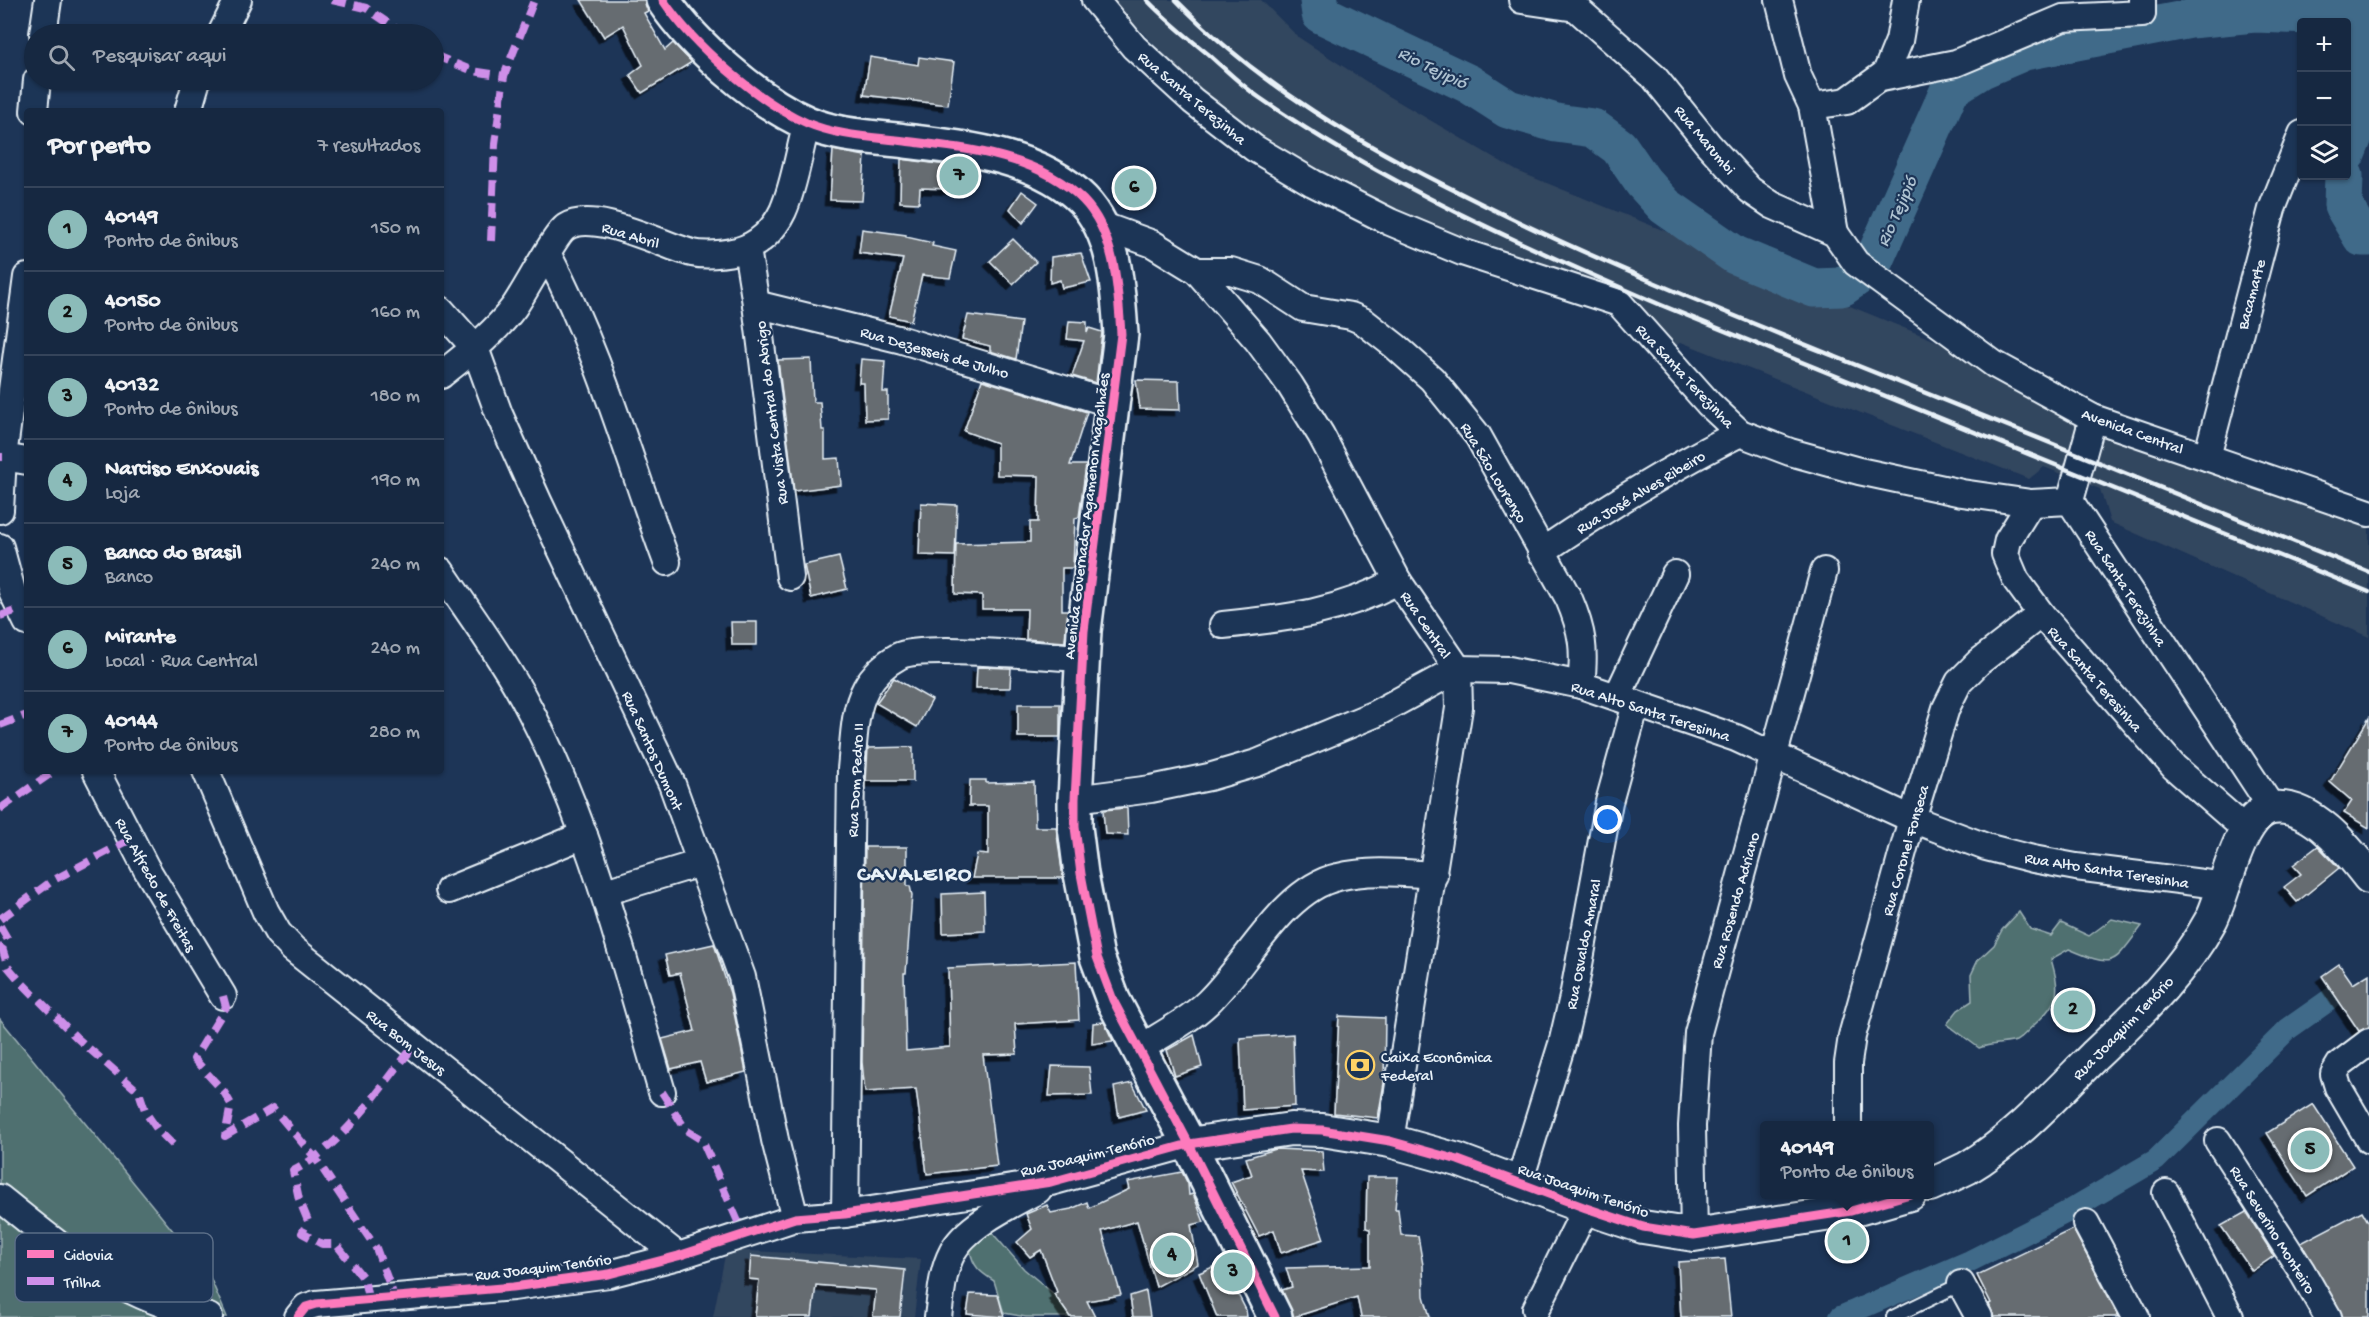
<!DOCTYPE html>
<html lang="pt">
<meta charset="utf-8">
<style>
body{margin:0;font-family:"Gochi Hand",sans-serif;background:#23344c;color:#f1f3f6}
.controls{position:absolute;right:18px;top:18px;display:grid;overflow:hidden;border-radius:6px;box-shadow:0 2px 4px #0004}
.controls button{width:54px;height:54px;display:grid;place-items:center;padding:0;border:0;border-bottom:2px solid #35445a;background:#162841;color:#f1f3f6;font:30px sans-serif}
.you{position:absolute;left:1608px;top:820px;width:21px;height:21px;margin:-15px;border:4px solid #fff;border-radius:50%;background:#1a73e8;box-shadow:0 0 0 9px #1a73e833}
.badge{display:grid;place-items:center;width:39px;height:39px;border-radius:50%;background:#8bbbb9;color:#111;font-size:20px;font-weight:700}
.pin{position:absolute;translate:-50% -50%;border:3px solid #fff;box-shadow:0 2px 6px #0006}
.popup{position:absolute;left:1760px;top:1121px;width:174px;height:78px;box-sizing:border-box;display:grid;place-content:center;border-radius:6px;background:#162841;filter:drop-shadow(0 2px 4px #0005);font-size:20px;white-space:nowrap;color:#9ea6b1}
.popup b{font-size:22px;color:#f1f3f6}
.popup::after{content:'';position:absolute;left:50%;top:100%;margin-left:-12px;border:12px solid transparent;border-top-color:#162841}
.list{margin:0;padding:0;list-style:none}
h2{display:flex;justify-content:space-between;align-items:center;height:78px;margin:0;padding:0 24px;font-size:26px}
h2 small{font-size:20px;font-weight:400;color:#9ea6b1}
.list li{display:grid;grid-template-columns:39px 1fr auto;gap:18px;align-items:center;box-sizing:border-box;height:84px;padding:0 24px;border-top:2px solid #35445a}
.list b{display:block;font-size:22px;white-space:nowrap}
.list p{margin:0;font-size:20px;white-space:nowrap;color:#9ea6b1}
.list em{font-size:20px;font-style:normal;color:#9ea6b1}
.icon{flex:none;width:33px;height:33px;fill:none;stroke:currentColor;stroke-width:2;stroke-linecap:round;stroke-linejoin:round}
.map{position:relative;flex:none;width:2369px;height:1317px;overflow:hidden}
.search{position:absolute;background:#162841;box-shadow:0 2px 4px #0004;left:24px;top:24px;width:420px;height:66px;display:flex;align-items:center;gap:15px;box-sizing:border-box;padding:0 21px;border-radius:33px;color:#9ea6b1;font-size:22px}
.panel{position:absolute;background:#162841;box-shadow:0 2px 4px #0004;left:24px;top:108px;width:420px;height:666px;border-radius:6px}
.map>svg:first-child{display:block}
</style>
<div class="map">
<svg width="2369" height="1317" viewBox="0 0 2369 1317">
<defs>
<filter id="shadow"><feDropShadow dx="-5.5" dy="5.5" stdDeviation="0" flood-color="#0009"/></filter>
</defs>
<rect width="100%" height="100%" fill="#1d3557"/>
<filter id="ink" filterUnits="userSpaceOnUse"><feTurbulence type="fractalNoise" baseFrequency=".0167" numOctaves="2"/><feDisplacementMap in="SourceGraphic" scale="12" xChannelSelector="R" yChannelSelector="G"/><feConvolveMatrix kernelMatrix="1 2 1 2 8 2 1 2 1" color-interpolation-filters="sRGB"/></filter>
<g filter="url(#ink)">
<g fill="#33465f">
<path d="M1111,0H1261L1298,37L1387,95L1517,171L1936,341L2074,417L2369,523V637L2110,522L2100,489L2044,467L2029,479L1681,342L1677,345L1620,295L1592,280L1428,224L1320,174L1246,126L1187,78Z"/>
<path d="M726,1250L921,1259L914,1317H713Z"/>
</g>
<g fill="#4f7070" stroke="#9cb0b4" stroke-width="1.5">
<path d="M2019,912L2030,929L2051,936L2061,923L2089,936L2112,919L2142,926C2112,965 2116,969 2069,949L2051,959C2060,991 2061,1001 2034,1025C2029,1029 2022,1038 2016,1041C2008,1044 1990,1043 1979,1048L1947,1024L1958,1010L1972,1001L1971,975L1978,960L1994,945L2002,930Z"/>
<path d="M0,1019L209,1275L227,1317H0Z"/>
<path d="M988,1228L1024,1269L1054,1294L1070,1317H1026L1004,1313L994,1281C980,1272 973,1267 970,1250Z"/>
</g>
<g fill="none" stroke-linecap="round" stroke-linejoin="round">
<path stroke="#416b89" stroke-width="22" d="M1840,1317L1970,1261L2065,1213L2156,1160L2288,1029L2332,998"/>
<g stroke="#416b89" stroke-width="39">
<path d="M1319,0L1321,14L1469,84L1508,109L1556,123L1593,128L1619,147L1643,182L1665,206L1735,255L1814,288L1842,287L1871,267L1950,89L1982,69L2024,51L2190,19L2255,13L2311,15L2353,10L2359,30L2354,73L2364,86L2356,129L2346,154"/>
<path d="M2344,176L2343,205L2362,237H2369"/>
</g>
</g>
<g fill="#666c71" stroke="#e8f1f8" stroke-width="1.5" filter="url(#shadow)">
<path d="M581,0H645L648,11L644,13L665,50L673,43L692,62L642,93L630,75L643,65L623,25L604,37Z"/>
<path d="M870,57L918,65L919,57L954,62L948,105L864,95Z"/>
<path d="M833,150L865,156L862,201L830,200Z"/>
<path d="M901,159L954,166L953,189L920,188L919,203L900,202Z"/>
<path d="M1022,191L1038,203L1023,223L1010,209Z"/>
<path d="M862,229L906,235V237L933,243L932,246L956,251L950,278L922,275L911,321L889,316L903,259L859,253Z"/>
<path d="M1013,239L1036,262L1013,284L990,261Z"/>
<path d="M1081,253L1091,282L1062,288L1060,280L1050,283L1051,257Z"/>
<path d="M968,315L1021,322L1016,359L990,351V346L962,339Z"/>
<path d="M1069,321L1087,322V333L1089,328L1102,332L1096,383L1072,376L1084,341L1067,339Z"/>
<path d="M811,359L813,402H820L822,430H825V459L839,458L841,485L794,491L778,360Z"/>
<path d="M861,359L885,361L883,392H888V419L865,420L864,383H859Z"/>
<path d="M982,380L1087,412L1070,465H1086L1079,517L1075,518L1073,568H1062V610H1068L1065,642L1026,639L1027,609H982V595L955,594L956,544L1030,542V522H1038L1039,476L997,475V443L964,431Z"/>
<path d="M1136,380L1179,381L1180,410L1140,409Z"/>
<path d="M921,503L957,505L955,556L919,555Z"/>
<path d="M839,557L847,589L811,598L804,565Z"/>
<path d="M731,622H757V645H732Z"/>
<path d="M977,667L1011,668L1010,688H976Z"/>
<path d="M894,678L932,700L917,727L876,703Z"/>
<rect x="1018" y="704" width="42" height="33"/>
<path d="M2369,718V828L2344,813L2352,801L2330,782Z"/>
<path d="M913,747V781H866L868,748Z"/>
<path d="M970,780H986V783L1034,782L1035,827H1056L1063,878H972L977,854L988,855V806H969Z"/>
<path d="M1127,808L1128,835L1105,834L1103,810Z"/>
<path d="M2318,846L2339,868L2297,902L2284,887L2301,874L2293,865Z"/>
<path d="M865,847H907V886H910L912,895L906,973H904L906,1051L950,1047L948,968L1076,962L1079,1020L1015,1024L1017,1054L983,1055L997,1166L927,1174L916,1089L865,1092L862,1062Z"/>
<path d="M984,892L985,931L943,933L942,894Z"/>
<path d="M714,944L730,993L746,1072L706,1082L700,1062L671,1069L662,1039L695,1031L680,973L670,975L665,955Z"/>
<path d="M2339,964L2353,984L2369,974V1027L2359,1031L2322,976Z"/>
<path d="M1339,1016L1385,1018L1384,1083L1378,1118L1334,1113Z"/>
<path d="M1104,1022L1113,1041L1092,1044L1093,1023Z"/>
<path d="M1293,1034L1295,1106L1243,1110L1240,1038Z"/>
<path d="M1194,1035L1202,1067L1175,1076L1167,1050Z"/>
<path d="M1052,1066L1089,1067L1092,1095L1049,1096Z"/>
<path d="M1132,1083L1146,1110L1119,1117L1114,1087Z"/>
<path d="M2313,1104L2353,1166L2307,1196L2267,1133Z"/>
<path d="M1276,1149L1322,1151L1324,1172L1301,1171L1324,1239L1281,1253L1274,1230L1259,1236L1231,1182L1252,1175L1246,1158Z"/>
<path d="M1182,1172L1188,1184L1189,1195L1193,1194L1204,1222L1191,1225L1198,1264L1156,1287L1137,1221L1102,1231L1121,1295L1087,1301L1095,1317H1070L1054,1294L1057,1292L1041,1250L1030,1257L1017,1242L1032,1229L1026,1214L1047,1205L1051,1213L1071,1209L1087,1202L1089,1208L1129,1189L1127,1182Z"/>
<path d="M1367,1177H1398L1395,1209H1398L1401,1235L1418,1236L1423,1265L1424,1296L1430,1317H1361L1357,1297L1294,1317L1282,1290L1292,1287L1286,1268L1370,1266V1229L1366,1228Z"/>
<path d="M2362,1211L2369,1223V1317H2343L2301,1243Z"/>
<path d="M2246,1212L2274,1256L2252,1271L2221,1226Z"/>
<path d="M2073,1229L2119,1317H1994L1989,1304L1991,1303L1977,1275Z"/>
<path d="M751,1256L905,1270L900,1317H873L876,1290L816,1285L812,1317H755L759,1280L749,1279Z"/>
<path d="M1725,1259L1731,1317H1681L1678,1262Z"/>
<path d="M1222,1263L1246,1310L1247,1317H1217L1199,1273Z"/>
<path d="M1146,1291L1150,1317H1133L1130,1296Z"/>
<path d="M970,1294L998,1295L1004,1317L967,1314Z"/>
</g>
<g fill="none" stroke-linecap="round" stroke-linejoin="round">
<g stroke="#e8f1f8" stroke-width="16">
<path id="service" d="M1893,1317L1961,1284"/>
</g>
<g stroke="#e8f1f8" stroke-width="30">
<g id="minor">
<path d="M1095,0L1134,47L1193,101L1254,148L1313,183L1390,222L1462,252L1619,303L1709,404L1740,433L1790,452L1859,471L1962,493L2031,503L2070,501L2272,808"/>
<path d="M1522,0L1576,8L1654,77L1708,144L1750,190L1772,205L1835,233L1856,263L1994,364L2093,418L2369,513"/>
<path d="M1779,0L1798,76L1812,106L1835,233"/>
<path d="M43,34L48,0"/>
<path d="M221,34L238,0"/>
<path d="M1881,78L1956,63L2063,18L2142,14V0"/>
<path d="M1812,106L1847,101L1886,73L1899,41L1906,0"/>
<path d="M34,111L37,80"/>
<path d="M188,111L197,80"/>
<path d="M1098,224L1153,244L1197,271L1258,341L1290,385L1321,435L1398,581L1458,669L1459,708L1390,1141"/>
<path d="M747,249L756,304L790,577"/>
<path d="M548,255C600,353 629,460 667,562"/>
<path d="M1197,271H1231L1260,280L1303,308L1351,316L1363,321L1395,346L1432,379L1478,436L1569,599C1583,632 1585,650 1581,685"/>
<path d="M756,304L902,340L1113,404"/>
<path d="M441,310L475,348L499,414L538,501L672,784L742,977L775,1140L795,1218"/>
<path d="M441,375C467,354 494,334 514,307C525,292 555,234 566,227C594,209 662,245 692,253C706,256 723,254 737,251C758,246 774,230 783,211C795,184 799,151 807,123"/>
<path d="M3,457L27,461"/>
<path d="M2207,457L2272,209L2302,134"/>
<path d="M2070,501L2093,418"/>
<path d="M2031,503L2008,540L2005,554L2016,580L2041,614L2174,767L2245,829"/>
<path d="M0,510L3,457L27,277"/>
<path d="M0,547L12,591L27,622"/>
<path d="M1541,552C1606,508 1670,468 1740,433"/>
<path d="M441,571C469,613 499,653 523,697C590,821 623,958 662,1092"/>
<path d="M1223,625C1290,618 1337,613 1398,581"/>
<path d="M1617,697L1675,574"/>
<path d="M96,771L146,868L223,996"/>
<path d="M206,771L266,912L278,933L293,949L678,1256"/>
<path d="M1075,799L1151,789L1209,777L1257,763L1375,714L1458,669L1509,670L1581,685L1736,738L1912,819L1986,847L2033,859L2076,867L2226,886"/>
<path d="M449,890L584,835"/>
<path d="M605,892L700,863"/>
<path d="M2369,1042L2340,1064L2334,1074L2338,1087L2369,1140"/>
<path d="M1139,1049C1163,1034 1188,1021 1208,1002C1247,965 1283,889 1338,877C1369,869 1403,873 1434,875"/>
<path d="M1848,1126V1063L1852,1036L1912,819L1946,708L1959,682L1979,662L2041,614"/>
<path d="M2218,1141L2301,1270L2328,1317"/>
<path d="M1519,1183L1562,1044L1573,997L1609,802L1636,704"/>
<path d="M2166,1193L2230,1317"/>
<path d="M0,1198C49,1238 100,1281 161,1303C177,1309 193,1312 209,1317"/>
<path d="M845,1214L851,769C854,742 853,712 866,688C873,675 886,663 899,656C922,644 1050,657 1083,658"/>
<path d="M2086,1223L2136,1317"/>
<path d="M1694,1235L1692,1126L1698,1033L1824,571"/>
<path d="M1961,1284L1979,1317"/>
<path d="M1536,1309L1586,1208"/>
<path d="M298,1317L306,1307L316,1304L513,1287L609,1274L678,1256L795,1218L845,1214L1051,1182L1189,1144"/>
<path d="M938,1317C941,1296 942,1272 952,1253C965,1226 1012,1204 1038,1190"/>
</g>
</g>
<g stroke="#e8f1f8" stroke-width="36">
<g id="tertiary">
<path d="M1189,1144L1291,1129L1322,1130L1390,1141L1458,1160L1586,1208L1643,1227L1694,1235L1851,1211L1910,1194"/>
<path d="M1930,1185C1942,1180 1955,1174 1967,1168C2013,1141 2055,1095 2093,1057C2137,1015 2182,974 2211,920C2226,892 2238,813 2273,808C2312,803 2349,851 2369,877"/>
</g>
</g>
<g stroke="#e8f1f8" stroke-width="38">
<path id="secondary" d="M663,0C693,45 757,101 807,123C837,136 873,137 905,141C964,148 1039,155 1083,200C1116,234 1118,290 1121,334L1084,631L1075,799V827L1081,874L1097,957L1113,1000L1189,1144L1275,1317"/>
</g>
<use href="#service" stroke="#1d3557" stroke-width="12"/>
<use href="#minor" stroke="#1d3557" stroke-width="26"/>
<use href="#tertiary" stroke="#1d3557" stroke-width="32"/>
<use href="#secondary" stroke="#1d3557" stroke-width="33"/>
<g stroke="#e8f1f8" stroke-width="4.5">
<path d="M1147,0C1166,20 1187,37 1208,54C1225,69 1242,86 1260,98C1384,184 1524,246 1661,305L2369,592"/>
<path d="M1176,0C1259,86 1362,145 1468,197C1587,257 1712,307 1836,357C2014,428 2191,500 2369,572"/>
</g>
<g stroke="#ce8fe9" stroke-width="8" stroke-dasharray="15 8" stroke-linecap="butt">
<path d="M332,0L366,8L404,34"/>
<path d="M434,55L473,71L504,76L534,0"/>
<path d="M491,241L495,144L504,76"/>
<path d="M0,457H3"/>
<path d="M0,616L21,609"/>
<path d="M0,725L27,715"/>
<path d="M0,809L54,771"/>
<path d="M0,919L52,881L131,839"/>
<path d="M0,926L8,940L2,948L8,967L21,982L77,1038L139,1092L146,1113L157,1129L176,1148"/>
<path d="M223,996L226,1007L194,1059L224,1092L231,1104L225,1136L273,1108L316,1159L376,1248L394,1296"/>
<path d="M662,1092L686,1130L702,1140L744,1235"/>
<path d="M368,1298L364,1279L336,1244H322L302,1233L308,1221L299,1199L293,1171C344,1145 378,1090 414,1046"/>
</g>
<g stroke="#1d3557" stroke-width="13">
<g id="cycleway">
<path d="M663,0C693,45 757,101 807,123C837,136 873,137 905,141C964,148 1039,155 1083,200C1116,234 1118,290 1121,334L1084,631L1075,799V827L1081,874L1097,957L1113,1000L1189,1144L1275,1317"/>
<path d="M298,1317L306,1307L316,1304L513,1287L609,1274L678,1256L795,1218L845,1214L1051,1182L1189,1144L1291,1129L1322,1130L1390,1141L1458,1160L1586,1208L1643,1227L1694,1235L1851,1211L1910,1194"/>
</g>
</g>
<use href="#cycleway" stroke="#fd7abc" stroke-width="9"/>
</g>
</g>
<defs>
<g id="bank-ring" transform="scale(1.5)"><circle r="9.5" fill="#1d3557" stroke="#ffd166" stroke-width="1.5"/><path d="M-6-4H6V4H-6ZM0-2.3a2.3 2.3 0 1 0 0 4.6a2.3 2.3 0 1 0 0-4.6Z" fill="#ffd166"/></g>
</defs>
<g fill-rule="evenodd">
<use href="#bank-ring" x="1360" y="1065"/>
</g>
<g text-anchor="middle" stroke-width="4.5" stroke-linejoin="round" paint-order="stroke">
<g font-size="16" fill="#e8f1f8" stroke="#1d3557">
<text transform="translate(1193 97) rotate(40)" y="6">Rua Santa Terezinha</text>
<text transform="translate(1706 139) rotate(50)" y="6">Rua Marumbi</text>
<text transform="translate(631 234) rotate(17)" y="6">Rua Abril</text>
<text transform="translate(2250 294) rotate(-75)" y="6">Bacamarte</text>
<text transform="translate(935 351) rotate(16)" y="6">Rua Dezesseis de Julho</text>
<text transform="translate(1686 375) rotate(47)" y="6">Rua Santa Terezinha</text>
<text transform="translate(770 413) rotate(-97)" y="6">Rua Vista Central do Abrigo</text>
<text transform="translate(2133 430) rotate(20)" y="6">Avenida Central</text>
<text transform="translate(1495 472) rotate(59)" y="6">Rua São Lourenço</text>
<text transform="translate(1640 491) rotate(-31)" y="6">Rua José Alves Ribeiro</text>
<text transform="translate(1085 516) rotate(-83)" y="6">Avenida Governador Agamenon Magalhães</text>
<text transform="translate(2127 587) rotate(57)" y="6">Rua Santa Terezinha</text>
<text transform="translate(1427 624) rotate(56)" y="6">Rua Central</text>
<text transform="translate(2096 678) rotate(49)" y="6">Rua Santa Teresinha</text>
<text transform="translate(1651 710) rotate(18)" y="6">Rua Alto Santa Teresinha</text>
<text transform="translate(654 750) rotate(66)" y="6">Rua Santos Dumont</text>
<text transform="translate(854 780) rotate(-87)" y="6">Rua Dom Pedro II</text>
<text transform="translate(1904 850) rotate(-74)" y="6">Rua Coronel Fonseca</text>
<text transform="translate(2107 869) rotate(9)" y="6">Rua Alto Santa Teresinha</text>
<text transform="translate(157 884) rotate(61)" y="6">Rua Alfredo de Freitas</text>
<text transform="translate(1734 900) rotate(-74)" y="6">Rua Rosendo Adriano</text>
<text transform="translate(1582 944) rotate(-79)" y="6">Rua Osvaldo Amaral</text>
<text transform="translate(2122 1027) rotate(-46)" y="6">Rua Joaquim Tenório</text>
<text transform="translate(407 1041) rotate(38)" y="6">Rua Bom Jesus</text>
<text transform="translate(1087 1154) rotate(-14)" y="6">Rua Joaquim Tenório</text>
<text transform="translate(1584 1189) rotate(19)" y="6">Rua Joaquim Tenório</text>
<text transform="translate(2274 1229) rotate(58)" y="6">Rua Severino Monteiro</text>
<text transform="translate(543 1266) rotate(-7)" y="6">Rua Joaquim Tenório</text>
</g>
<g font-size="16" fill="#e8f1f8" stroke="#1d3557" text-anchor="start">
<text x="1381" y="1062">Caixa Econômica<tspan x="1381" dy="18">Federal</tspan></text>
</g>
<g font-size="18" font-style="italic" fill="#aec2d1" stroke="#1d3557">
<text transform="translate(1433 67) rotate(26)" y="6">Rio Tejipió</text>
<text transform="translate(1896 211) rotate(-66)" y="6">Rio Tejipió</text>
</g>
<g font-size="22" font-weight="bold" letter-spacing="1.5" fill="#e8f1f8" stroke="#1d3557">
<text x="915" y="880">CAVALEIRO</text>
</g>
</g>
<rect x="15" y="1233" width="198" height="69" rx="9" fill="#1d3557" stroke="#5a6d87" stroke-width="1.5"/>
<rect x="27" y="1250" width="27" height="8" fill="#fd7abc"/>
<rect x="27" y="1277" width="27" height="8" fill="#ce8fe9"/>
<g font-size="16" fill="#e8f1f8">
<text x="64" y="1260">Ciclovia</text>
<text x="64" y="1287">Trilha</text>
</g>
</svg>
<div class="controls">
<button>+</button>
<button>−</button>
<button><svg class="icon" aria-label="layers" viewBox="0 0 24 24"><path d="M12 4l9 5-9 5-9-5zM3 14l9 5 9-5"/></svg></button>
</div>
<div class="you"></div>
<div class="pin badge" style="left:1847px;top:1241px">1</div>
<div class="popup"><b>40149</b>Ponto de ônibus</div>
<div class="pin badge" style="left:2073px;top:1010px">2</div>
<div class="pin badge" style="left:1233px;top:1272px">3</div>
<div class="pin badge" style="left:1172px;top:1255px">4</div>
<div class="pin badge" style="left:2310px;top:1150px">5</div>
<div class="pin badge" style="left:1134px;top:188px">6</div>
<div class="pin badge" style="left:959px;top:176px">7</div>
<div class="search"><svg class="icon" aria-label="search" viewBox="0 0 24 24"><circle cx="10" cy="10" r="6"/><path d="M15 15l6 6"/></svg>Pesquisar aqui</div>
<section class="panel">
<h2>Por perto<small>7 resultados</small></h2>
<ul class="list">
<li><span class="badge">1</span><div><b>40149</b><p>Ponto de ônibus</p></div><em>150 m</em></li>
<li><span class="badge">2</span><div><b>40150</b><p>Ponto de ônibus</p></div><em>160 m</em></li>
<li><span class="badge">3</span><div><b>40132</b><p>Ponto de ônibus</p></div><em>180 m</em></li>
<li><span class="badge">4</span><div><b>Narciso Enxovais</b><p>Loja</p></div><em>190 m</em></li>
<li><span class="badge">5</span><div><b>Banco do Brasil</b><p>Banco</p></div><em>240 m</em></li>
<li><span class="badge">6</span><div><b>Mirante</b><p>Local · Rua Central</p></div><em>240 m</em></li>
<li><span class="badge">7</span><div><b>40144</b><p>Ponto de ônibus</p></div><em>280 m</em></li>
</ul>
</section>
</div>
